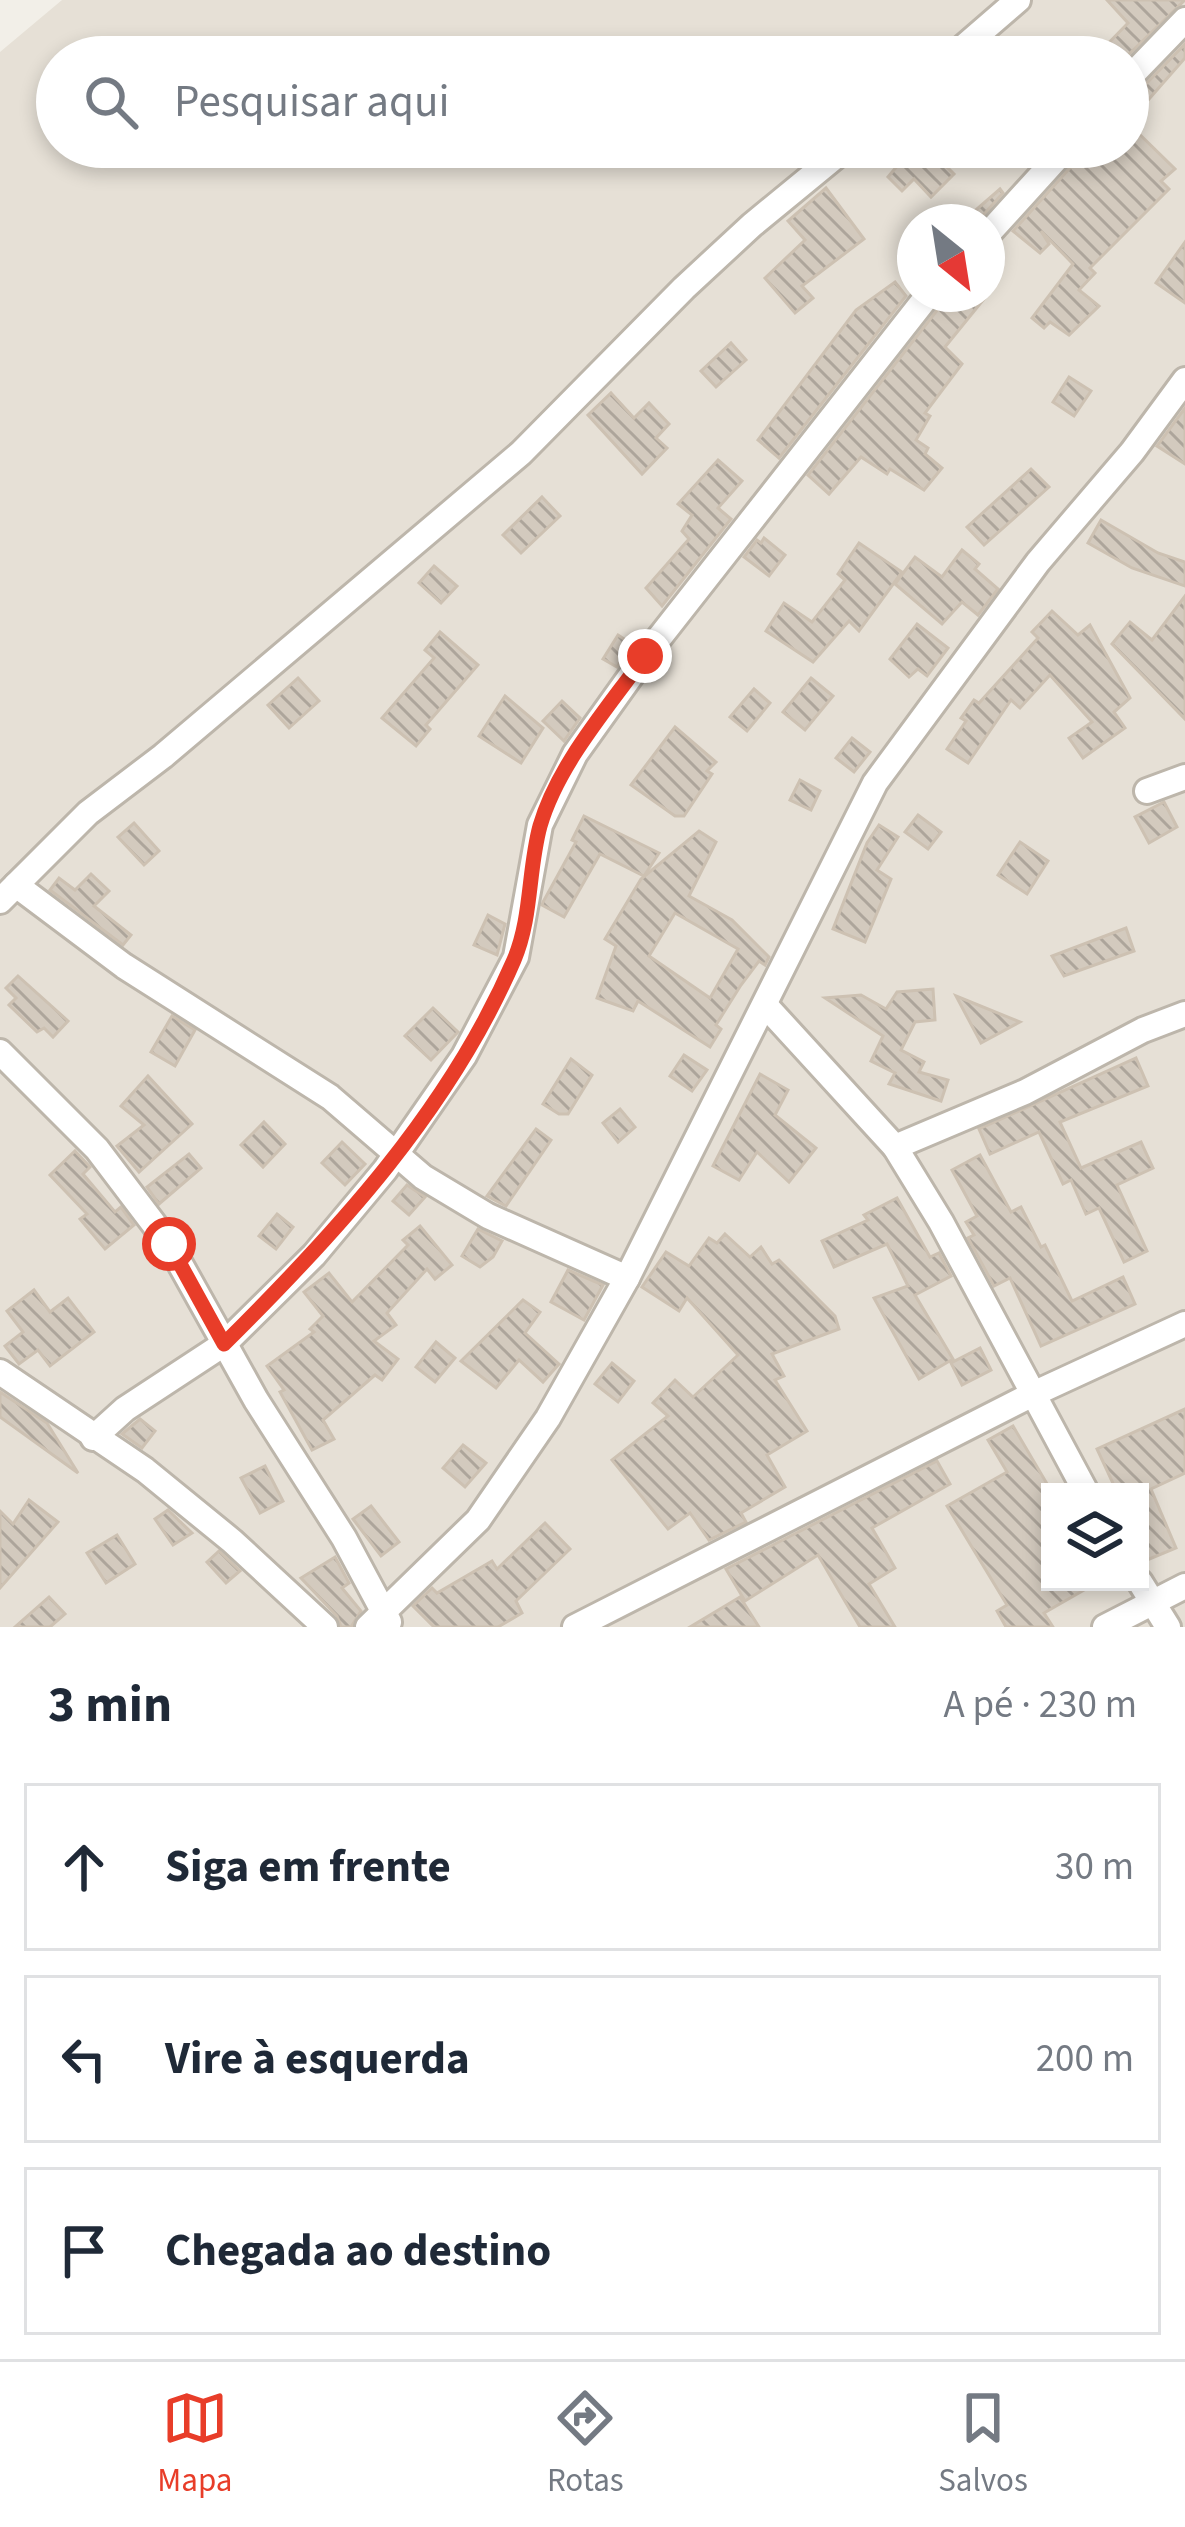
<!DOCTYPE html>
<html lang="pt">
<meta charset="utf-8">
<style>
body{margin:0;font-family:"Source Sans 3",sans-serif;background:#f6f6f7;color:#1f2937}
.controls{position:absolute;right:36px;bottom:36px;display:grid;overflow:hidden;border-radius:0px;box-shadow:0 6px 18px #0003}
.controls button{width:108px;height:108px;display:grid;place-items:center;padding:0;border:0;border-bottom:3px solid #e0e1e3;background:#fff;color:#1f2937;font:60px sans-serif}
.compass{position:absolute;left:897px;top:204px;width:108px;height:108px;border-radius:50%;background:#fff;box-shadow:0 6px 18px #0003;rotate:150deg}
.stop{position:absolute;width:36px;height:36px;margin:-27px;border:9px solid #e83d29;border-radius:50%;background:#fff}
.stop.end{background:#e83d29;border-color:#fff;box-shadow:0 3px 12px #0008}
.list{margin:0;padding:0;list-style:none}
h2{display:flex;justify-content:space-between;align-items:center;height:156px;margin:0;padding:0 48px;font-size:51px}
h2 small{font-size:39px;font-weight:400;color:#747a83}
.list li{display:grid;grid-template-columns:78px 1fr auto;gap:36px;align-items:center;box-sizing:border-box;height:168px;margin:0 24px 24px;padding:0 24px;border:3px solid #e0e1e3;border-radius:0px}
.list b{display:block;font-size:45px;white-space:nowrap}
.list em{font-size:39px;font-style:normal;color:#747a83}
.icon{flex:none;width:66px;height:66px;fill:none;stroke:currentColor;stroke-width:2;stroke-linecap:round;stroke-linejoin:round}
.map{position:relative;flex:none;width:1185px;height:1627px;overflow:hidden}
.search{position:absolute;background:#fff;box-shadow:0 6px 18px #0003;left:36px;right:36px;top:36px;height:132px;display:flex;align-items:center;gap:30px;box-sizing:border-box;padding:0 42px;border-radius:66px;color:#747a83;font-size:45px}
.sheet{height:732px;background:#fff}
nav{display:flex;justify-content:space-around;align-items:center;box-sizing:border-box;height:168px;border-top:3px solid #e0e1e3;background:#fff;font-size:33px;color:#747a83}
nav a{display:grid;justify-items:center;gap:6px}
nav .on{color:#e83d29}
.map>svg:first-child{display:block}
</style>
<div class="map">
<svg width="1185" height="1627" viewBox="0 0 1185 1627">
<defs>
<pattern id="building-back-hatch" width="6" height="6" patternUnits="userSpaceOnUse" patternTransform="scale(3)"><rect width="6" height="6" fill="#d3cabe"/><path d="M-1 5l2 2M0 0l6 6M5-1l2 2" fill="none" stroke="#ada59b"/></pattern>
</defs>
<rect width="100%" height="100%" fill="#f2efe8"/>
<path fill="#e6e0d6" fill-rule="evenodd" d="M62,0H1185V1627H0V52ZM57,57H1128V147H57ZM915,222H987V294H915ZM1050,1492H1140V1582H1050Z"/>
<g fill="url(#building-back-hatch)" stroke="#cdc1b2" stroke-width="3" fill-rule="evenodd">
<path d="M1107,0H1185L1126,57H1095L1128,23Z"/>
<path d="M1185,44V58L1128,123V95L1140,90Z"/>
<path d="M1128,123L1175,169L1161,181L1169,189L1090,268L1095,273L1079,290L1099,306L1069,335L1050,322L1044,328L1032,318L1073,264L1041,231L1049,244L1040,253L1013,231L1079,158L1083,147H1128Z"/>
<path d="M913,147H927L954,174L931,197L914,179L902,191L888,177Z"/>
<path d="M826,188L864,239L802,286L813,298L795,313L765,278L805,240L788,221Z"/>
<path d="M1000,189L1003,193L977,222H962Z"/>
<path d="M1185,242V303L1156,283Z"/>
<path d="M895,282L906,296L779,458L758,440L856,310Z"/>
<path d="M945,294H988L945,347L962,364L925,413L930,416L916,440L928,448L925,454L942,468L924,490L890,469L887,474L861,457L829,494L808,475L942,304Z"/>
<path d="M731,343L746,360L716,387L701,371Z"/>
<path d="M1069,377L1091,391L1074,416L1053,402Z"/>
<path d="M611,393L634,418L649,403L669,424L656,438L667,448L642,474L588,415Z"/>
<path d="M1185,408V464L1157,446Z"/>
<path d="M718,460L742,481L718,508L731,519L662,606L646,588L689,539L682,531L692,515L678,504Z"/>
<path d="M1031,469L1049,487L984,545L967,527Z"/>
<path d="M542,497L560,516L521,553L503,535Z"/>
<path d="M1101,520L1158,553L1185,562V586L1132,568L1088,543Z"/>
<path d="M764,538L785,555L769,576L744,557L757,540L761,543Z"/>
<path d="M859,543L902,572L859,631L849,621L813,662L766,631L784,603L812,622L845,580L838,574Z"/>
<path d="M962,550L979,564L975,569L998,589L978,615L962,602L942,624L895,584L915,557L942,577Z"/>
<path d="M434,566L457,586L441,603L419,583Z"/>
<path d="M1185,596V719L1112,644L1130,622L1152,640Z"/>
<path d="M1052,611L1078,635L1090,625L1130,698L1114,712L1125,728L1083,758L1069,738L1092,722L1050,675L1020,708L1011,700L968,763L947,749L966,721L961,718L974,700L979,703L1038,638L1032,632Z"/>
<path d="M917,624L948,648L927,676L918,669L909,677L890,659Z"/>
<path d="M440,632L478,665L426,725L430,729L416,746L382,718L434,658L425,650Z"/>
<path d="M618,635L633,645L617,667L603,659Z"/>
<path d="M298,678L319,701L289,728L268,705Z"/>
<path d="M811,678L833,696L805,730L783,712Z"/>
<path d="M754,689L770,703L747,731L730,717Z"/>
<path d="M505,696L543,728L521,763L479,736Z"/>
<path d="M562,701L580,718L564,741L543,721Z"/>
<path d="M675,727L716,762L707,771L712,774L684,816H675L631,785Z"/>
<path d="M852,738L870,752L854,772L836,758Z"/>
<path d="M800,780L820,791L811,810L790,800Z"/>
<path d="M1164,802L1177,827L1149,843L1135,817Z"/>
<path d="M918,815L941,832L928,849L905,832Z"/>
<path d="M584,816L659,853L644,876L600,854L564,917L542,905L543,902L576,842L572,840Z"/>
<path d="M134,823L159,851L144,865L118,837Z"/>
<path d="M879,825L898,837L877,870L891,879L865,942L833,929L867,843Z"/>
<path d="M699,831L716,842L689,896L732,920L769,957L765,965L759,961L741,985L716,1025L721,1029L710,1047L638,1001L633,1011L597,998L616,946L605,939L641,879ZM675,913L738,949L710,998L649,956Z"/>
<path d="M1020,842L1048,861L1027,894L998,875Z"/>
<path d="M91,874L109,891L94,906L131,935L123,945L50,890L59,878L75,890Z"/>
<path d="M488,915L505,924L497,955L474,945Z"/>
<path d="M1126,928L1134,951L1064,976L1052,956Z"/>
<path d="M18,976L68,1021L53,1037L44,1028L37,1032L9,1005L16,998L6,988Z"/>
<path d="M933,989L935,1020L915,1022L901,1050L924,1062L919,1072L948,1080L941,1101L889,1084L895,1073L871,1061L883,1036L825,998L861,995L886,1009L897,992Z"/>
<path d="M956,996L1020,1022L981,1043Z"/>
<path d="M433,1008L458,1032L431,1060L405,1036Z"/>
<path d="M172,1016L195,1030L175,1066L151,1052Z"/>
<path d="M684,1055L707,1070L692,1091L670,1076Z"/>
<path d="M1136,1058L1148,1086L1060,1122L1081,1168L1141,1142L1153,1168L1117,1185L1147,1251L1124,1262L1099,1208L1086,1214L1071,1180L1063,1184L1039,1132L990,1154L979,1129Z"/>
<path d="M571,1059L592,1075L568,1114H559L543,1104Z"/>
<path d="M760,1074L788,1090L775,1115L816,1148L789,1182L757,1152L739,1180L713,1166Z"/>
<path d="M148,1076L192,1124L139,1172L117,1146L144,1125L121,1106Z"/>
<path d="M620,1109L635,1127L618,1142L603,1123Z"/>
<path d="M264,1122L285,1144L263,1167L241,1145Z"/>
<path d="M536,1129L551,1140L506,1206L487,1196Z"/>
<path d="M342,1142L365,1164L345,1185L322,1163Z"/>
<path d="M75,1151L90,1167L83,1174L115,1212L121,1207L134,1225L105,1249L80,1219L87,1214L50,1175Z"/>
<path d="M189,1154L201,1168L159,1204L147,1187Z"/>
<path d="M980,1155L1011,1212L1021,1207L1041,1247L1045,1245L1072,1301L1123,1277L1135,1304L1041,1346L1010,1278L994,1286L968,1238L974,1235L966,1222L977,1216L952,1170Z"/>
<path d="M407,1185L425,1197L409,1215L393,1201Z"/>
<path d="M897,1198L930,1257L939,1253L951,1276L915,1295L953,1359L919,1379L874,1298L908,1286L887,1244L834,1267L822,1241L868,1220L864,1215Z"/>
<path d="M277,1214L293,1227L276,1249L259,1236Z"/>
<path d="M420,1226L452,1265L435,1279L427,1269L387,1313L396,1325L374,1341L398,1359L382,1380L375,1375L323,1420L334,1439L312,1450L280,1392L284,1390L267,1366L314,1332L310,1329L323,1316L304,1292L329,1273L352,1302L408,1245L403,1240Z"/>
<path d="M478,1229L502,1241L493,1257L480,1267L462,1256Z"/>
<path d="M725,1234L750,1257L761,1247L772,1264L779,1260L835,1316L839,1329L772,1354L784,1376L775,1380L807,1431L767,1455L785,1487L741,1513L746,1522L709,1540L690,1513L668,1529L612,1460L668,1416L653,1403L675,1380L693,1397L738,1355L687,1298L679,1311L642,1287L666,1252L689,1266L709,1238L717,1243Z"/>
<path d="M568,1270L603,1285L584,1320L551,1302Z"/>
<path d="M34,1290L50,1312L68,1298L94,1332L50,1366L38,1350L19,1364L5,1346L23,1332L7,1311Z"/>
<path d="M523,1300L540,1312L525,1333L559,1364L543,1382L519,1360L496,1388L461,1361Z"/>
<path d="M436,1342L455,1358L435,1382L416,1367Z"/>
<path d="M980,1348L991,1370L962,1385L951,1363Z"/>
<path d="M612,1363L634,1381L618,1402L595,1384Z"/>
<path d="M0,1392L47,1423L78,1473L0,1417Z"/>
<path d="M1185,1409V1473L1151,1489L1176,1548L1147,1560L1140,1545V1492H1117L1097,1449Z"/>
<path d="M140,1419L155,1431L142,1448L122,1434Z"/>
<path d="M1013,1426L1050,1489V1582H1098L1044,1613L1053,1627H1006L997,1611L1007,1605L947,1506L1007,1472L988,1440Z"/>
<path d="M463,1445L486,1463L465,1487L443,1468Z"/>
<path d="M937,1461L950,1484L872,1528L895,1568L869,1584L895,1627H860L818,1555L745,1601L726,1569Z"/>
<path d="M265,1466L283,1501L260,1513L241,1478Z"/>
<path d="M29,1500L58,1522L0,1588V1511L13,1524Z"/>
<path d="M371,1506L399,1542L381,1556L353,1519Z"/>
<path d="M168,1510L192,1533L173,1545L155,1519Z"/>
<path d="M545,1523L570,1549L516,1601L522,1613L498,1627H434L413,1606L432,1588L437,1593L492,1561L497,1569Z"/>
<path d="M117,1535L135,1564L106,1583L87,1553Z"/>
<path d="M219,1551L240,1571L226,1583L207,1562Z"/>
<path d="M335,1557L349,1583L342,1588L361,1611L351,1627H341L337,1616L301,1578Z"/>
<path d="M49,1597L65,1614L50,1627H15Z"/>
<path d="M740,1597L759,1627H690Z"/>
</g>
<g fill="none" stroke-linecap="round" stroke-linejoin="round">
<g stroke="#bdb6ab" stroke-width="30">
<g id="street">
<path d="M952,57L1018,0"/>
<path d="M1128,79L1185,20"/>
<path d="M987,235L1067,147"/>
<path d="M1147,791L1185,777"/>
<path d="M16,885L124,966L330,1097L423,1177L488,1216L627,1278"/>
<path d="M0,901L88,813L163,756L521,453L684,288L752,225L847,147"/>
<path d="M766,1006L895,1147L1025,1092L1143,1030L1185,1014"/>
<path d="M0,1052L97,1149L169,1244L256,1400L344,1538L389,1622"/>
<path d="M895,1147L941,1222L1086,1492"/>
<path d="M0,1372L145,1470L232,1541L325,1627"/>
<path d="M93,1438L125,1409L224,1344L314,1255L385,1170L464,1056L516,957L540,825L575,754L645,656L929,294"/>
<path d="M1140,1582L1168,1627"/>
<path d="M368,1627L478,1520L548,1418L627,1278L875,783L1038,562L1132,452L1185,380"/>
<path d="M575,1627L1031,1395L1185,1324"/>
<path d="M1105,1627L1185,1586"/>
</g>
</g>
<use href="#street" stroke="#fff" stroke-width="24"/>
</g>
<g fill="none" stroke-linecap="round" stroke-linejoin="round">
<path stroke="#e83d29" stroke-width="15" d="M169,1244L224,1344C338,1231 450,1109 514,960C532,918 528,870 540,826C558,764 608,708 645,656"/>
</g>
</svg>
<div class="controls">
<button><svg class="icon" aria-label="layers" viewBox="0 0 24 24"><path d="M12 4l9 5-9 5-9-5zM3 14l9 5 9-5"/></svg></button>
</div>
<svg class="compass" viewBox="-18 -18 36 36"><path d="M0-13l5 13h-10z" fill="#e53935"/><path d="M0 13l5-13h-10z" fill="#747a83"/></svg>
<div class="stop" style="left:169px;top:1244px"></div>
<div class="stop end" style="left:645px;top:656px"></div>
<div class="search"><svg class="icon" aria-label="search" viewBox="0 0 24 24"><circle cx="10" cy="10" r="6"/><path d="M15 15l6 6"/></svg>Pesquisar aqui</div>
</div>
<section class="sheet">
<h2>3 min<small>A pé · 230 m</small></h2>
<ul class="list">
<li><svg class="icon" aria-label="ahead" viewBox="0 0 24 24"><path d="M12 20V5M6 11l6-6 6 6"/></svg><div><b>Siga em frente</b></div><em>30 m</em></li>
<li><svg class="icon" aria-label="left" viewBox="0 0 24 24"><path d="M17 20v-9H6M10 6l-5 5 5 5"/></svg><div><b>Vire à esquerda</b></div><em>200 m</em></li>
<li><svg class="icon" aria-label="arrive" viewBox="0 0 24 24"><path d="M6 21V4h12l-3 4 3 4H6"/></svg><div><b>Chegada ao destino</b></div></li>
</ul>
</section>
<nav>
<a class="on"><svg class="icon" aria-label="map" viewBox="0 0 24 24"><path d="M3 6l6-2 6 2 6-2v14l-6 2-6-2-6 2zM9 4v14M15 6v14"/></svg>Mapa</a>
<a><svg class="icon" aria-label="directions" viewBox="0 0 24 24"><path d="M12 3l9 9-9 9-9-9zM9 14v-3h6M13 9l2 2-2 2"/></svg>Rotas</a>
<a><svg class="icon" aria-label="saved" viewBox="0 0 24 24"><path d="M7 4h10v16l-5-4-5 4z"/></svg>Salvos</a>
</nav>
